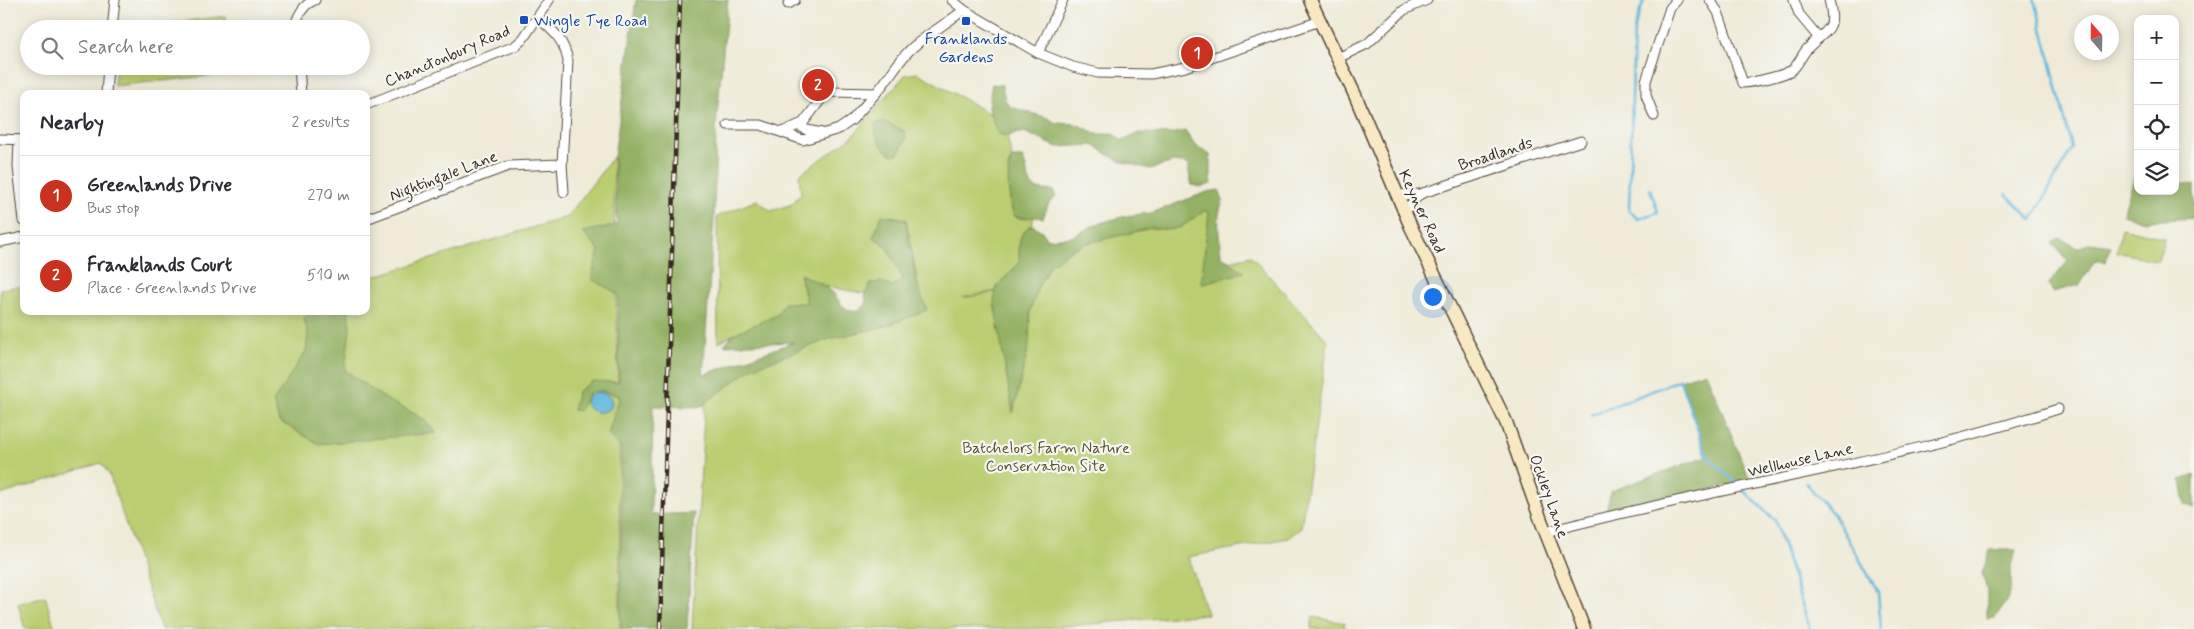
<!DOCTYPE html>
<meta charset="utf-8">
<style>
body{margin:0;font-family:Mynerve,sans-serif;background:#f7f7f7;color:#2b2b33}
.controls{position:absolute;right:15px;top:15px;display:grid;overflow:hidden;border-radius:10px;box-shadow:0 2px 12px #0003}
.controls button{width:45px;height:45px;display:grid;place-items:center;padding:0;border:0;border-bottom:1px solid #e1e1e2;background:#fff;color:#2b2b33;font:25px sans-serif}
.compass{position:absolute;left:2074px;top:15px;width:45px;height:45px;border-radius:50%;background:#fff;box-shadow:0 2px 12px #0003;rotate:340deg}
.you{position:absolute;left:1432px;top:296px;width:18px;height:18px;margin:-12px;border:4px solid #fff;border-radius:50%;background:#1a73e8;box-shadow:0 0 0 8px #1a73e833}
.badge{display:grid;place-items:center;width:32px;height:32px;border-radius:50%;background:#c8321e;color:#fff;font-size:16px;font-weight:700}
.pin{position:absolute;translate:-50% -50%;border:2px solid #fff;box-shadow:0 1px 5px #0006}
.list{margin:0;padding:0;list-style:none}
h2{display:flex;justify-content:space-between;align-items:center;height:65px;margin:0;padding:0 20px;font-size:21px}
h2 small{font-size:16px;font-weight:400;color:#7c7c81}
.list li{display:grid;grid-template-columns:32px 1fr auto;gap:15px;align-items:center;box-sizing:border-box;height:80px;padding:0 20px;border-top:1px solid #e1e1e2}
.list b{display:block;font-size:19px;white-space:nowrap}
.list p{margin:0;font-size:16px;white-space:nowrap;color:#7c7c81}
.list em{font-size:16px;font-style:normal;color:#7c7c81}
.icon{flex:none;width:28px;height:28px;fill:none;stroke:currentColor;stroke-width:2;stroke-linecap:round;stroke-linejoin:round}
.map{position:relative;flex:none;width:2194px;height:629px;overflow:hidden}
.search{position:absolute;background:#fff;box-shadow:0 2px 12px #0003;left:20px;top:20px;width:350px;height:55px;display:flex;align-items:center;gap:12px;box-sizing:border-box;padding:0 18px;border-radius:28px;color:#7c7c81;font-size:19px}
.panel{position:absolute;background:#fff;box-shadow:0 2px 12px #0003;left:20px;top:90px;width:350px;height:225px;border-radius:10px}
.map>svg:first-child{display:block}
</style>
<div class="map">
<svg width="2194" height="629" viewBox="0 0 2194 629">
<rect width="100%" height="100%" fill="#f6f6f2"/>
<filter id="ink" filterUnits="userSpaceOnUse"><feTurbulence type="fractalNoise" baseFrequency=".02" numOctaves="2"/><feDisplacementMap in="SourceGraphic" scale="10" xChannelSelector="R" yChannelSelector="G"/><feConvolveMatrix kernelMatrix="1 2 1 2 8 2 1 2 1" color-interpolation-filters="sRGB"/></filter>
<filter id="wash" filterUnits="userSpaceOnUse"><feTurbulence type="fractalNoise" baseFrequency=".0096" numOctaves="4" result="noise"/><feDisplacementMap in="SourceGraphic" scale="20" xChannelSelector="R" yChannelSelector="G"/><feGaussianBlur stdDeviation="1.12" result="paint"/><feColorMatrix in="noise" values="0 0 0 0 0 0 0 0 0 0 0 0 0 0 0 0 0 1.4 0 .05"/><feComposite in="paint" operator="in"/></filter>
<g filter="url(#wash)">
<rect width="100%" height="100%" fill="#efebd8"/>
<g fill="#bace71" stroke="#7a7c48" fill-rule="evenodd">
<path d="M226,16L227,29H171V23Z"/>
<path d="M116,66H228V74L114,86Z"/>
<path d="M918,73L990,114L1007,136L1012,158L1008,166L1010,204L1014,216L1022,219L1034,216L1032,225C1016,234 1020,246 1019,263L997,286L996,291L962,298L1031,286L1053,246L1214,202L1217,264L1251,256L1328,341L1301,528L1288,538L1188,557L1207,614L1032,629H692L705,398L750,364L921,305L821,285L800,274L807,303L733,334L718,343L717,217L757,200L771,211L792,204L801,193L799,175L852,137L905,75ZM893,217L906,219L920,296Z"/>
<path d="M613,157L619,423L620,629H161L109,474L101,463L0,495V289L24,286V311H366V279L567,217Z"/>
<path d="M2122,228L2164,238L2159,261L2117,252Z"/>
<path d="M45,596L55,629H25L18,604Z"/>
<path d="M1313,617L1345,623L1344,629H1311Z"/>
</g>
<g fill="#93b163" stroke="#676e40">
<path d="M636,0H728L716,126L714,217L703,375L794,342L724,345L733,334L777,315L784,303H807L800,274C808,278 822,283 829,289C841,299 838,308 856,312L866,305L865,294L871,283L881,282L892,287L903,278L886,246L873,237L882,215L906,219L917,284L927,310L883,327L829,339L752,368L700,407L653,406L651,515L694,513L687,629H621V448L608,434L620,396L601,391L589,393L579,411L573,410L578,391L592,381L619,382L618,294L591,279L599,250L582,232L617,225L614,157Z"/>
<path d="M992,84L1002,85L1005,100L1011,107L1048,118L1056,123L1076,124L1098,134H1113L1123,141L1139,133L1170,134L1185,131L1194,144L1210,155L1211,162V184L1202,187L1192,185L1187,164L1174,162L1150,169L1119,161L1093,145L1057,147L1024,132L1007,136L998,134L988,108Z"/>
<path d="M883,121L904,131L906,137L899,153L893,155C880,147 875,139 875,124Z"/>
<path d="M1012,158H1022C1031,174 1023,193 1053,190L1056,197L1049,203L1043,218C1033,216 1024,219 1014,216C1009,201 1005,172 1012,158Z"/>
<path d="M2135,174L2138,175V191H2175V182L2194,185V218L2145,221L2123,215Z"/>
<path d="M1219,190L1223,201C1215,215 1220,241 1221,256L1244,272L1201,284L1209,212L1204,211L1181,227L1169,230L1151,228L1084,244L1071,250L1050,265L1038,287L1030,312L1029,345L1013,413L994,302L997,286L1019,263C1020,246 1016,234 1032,225L1042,231L1047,239L1072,237L1096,224L1126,216L1151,213L1207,192Z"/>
<path d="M2060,238L2077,248L2091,243L2111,246L2105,262L2095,260L2080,285L2053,292L2048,285L2068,261L2052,243Z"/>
<path d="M310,311H348L350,327L345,370C360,381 375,393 391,402C408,411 425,416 436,433L319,444L279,421L273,402L306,351L308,334L304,318Z"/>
<path d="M1706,372L1750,481L1606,511L1611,491L1707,456L1680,380Z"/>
<path d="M2194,475V509L2185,505L2181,480Z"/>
<path d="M1990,550H2016L2011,565V586L2007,600L1995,618L1987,619V591L1982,573Z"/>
</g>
<path fill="#5eb7dc" stroke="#4c707d" d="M601,392L610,396L612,402L611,408C602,415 589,414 585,402L589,395Z"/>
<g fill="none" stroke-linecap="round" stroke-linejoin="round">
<g stroke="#5eb7dc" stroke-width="2.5">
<path d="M1644,0L1634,29L1629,210L1638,219L1658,212L1650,189"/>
<path d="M2006,194L2032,220L2072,148L2035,0"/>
<path d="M1591,415L1680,380L1707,456L1737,484"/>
<path d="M1806,483L1834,515L1878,592L1881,629"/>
<path d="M1743,490L1775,520L1810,629"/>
</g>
</g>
</g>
<g filter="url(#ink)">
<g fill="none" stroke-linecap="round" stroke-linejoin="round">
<g stroke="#56473a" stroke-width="11">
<g id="street">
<path d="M952,0L964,10L1038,53L1073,67L1098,73L1151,74L1185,67L1320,21"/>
<path d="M1710,0L1718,12L1743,83C1755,82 1782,76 1792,70C1799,64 1802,54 1808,48C1827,28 1837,32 1829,0"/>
<path d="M1794,0L1799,14L1819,38"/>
<path d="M788,4L795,0"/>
<path d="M538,18C554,31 564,40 568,61L562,164L564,192"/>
<path d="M112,29L115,0"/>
<path d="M295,29C296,18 303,4 315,0"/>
<path d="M1038,53L1063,0"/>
<path d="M1338,58L1367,44L1404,10L1427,0"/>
<path d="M299,66L301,94"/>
<path d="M106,94L108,66"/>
<path d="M366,105L515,46L523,39L549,0"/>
<path d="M1654,116L1646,95V81L1670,8L1677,0"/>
<path d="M728,125H761L803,140L839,129L852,120L876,93"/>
<path d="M798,125L807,130L822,133"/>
<path d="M782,132L803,123L822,98L831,92L876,93C889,79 898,60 913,47C928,34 947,23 964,10"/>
<path d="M0,139L24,140"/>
<path d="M19,140L18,167L24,221"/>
<path d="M1398,195L1420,194L1581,141"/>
<path d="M1405,211L1420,194"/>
<path d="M366,219L508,166L562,164"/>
<path d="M0,242L24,237"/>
<path d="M1546,532C1716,487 1891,463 2058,409"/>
</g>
</g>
<g stroke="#56473a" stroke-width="15">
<path id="secondary" d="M1310,0L1355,95L1411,227L1506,422L1542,523L1584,629"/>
</g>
<use href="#street" stroke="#fff" stroke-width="9"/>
<use href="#secondary" stroke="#f7e9c3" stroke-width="12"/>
<g stroke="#3b2a1e" stroke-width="4.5">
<path id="rail" d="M660,629L680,0"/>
</g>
<use href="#rail" stroke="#f6f6f2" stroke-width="2.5" stroke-dasharray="8" stroke-linecap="butt"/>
</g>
</g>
<g fill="#1a4fb4" stroke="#f6f6f2" stroke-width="2">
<rect x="519" y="15" width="10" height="10" rx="2.5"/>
<rect x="961" y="16" width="10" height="10" rx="2.5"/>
</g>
<g text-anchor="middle" stroke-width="4.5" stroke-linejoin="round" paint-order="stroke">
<g font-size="16" fill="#164399" stroke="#f6f6f2" text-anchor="start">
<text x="534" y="26">Wingle Tye Road</text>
<text x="966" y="44" text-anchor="middle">Franklands<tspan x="966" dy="18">Gardens</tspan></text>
</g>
<g font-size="16" fill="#3b2a1e" stroke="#f6f6f2">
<text transform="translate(447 55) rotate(-23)" y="6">Chanctonbury Road</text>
<text transform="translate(1495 153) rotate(-18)" y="6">Broadlands</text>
<text transform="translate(443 175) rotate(-21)" y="6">Nightingale Lane</text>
<text transform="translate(1423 211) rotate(65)" y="6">Keyner Road</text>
<text transform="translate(1800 459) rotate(-13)" y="6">Wellhouse Lane</text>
<text transform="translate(1550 496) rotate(70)" y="6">Ockley Lane</text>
</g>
<g font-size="16" fill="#5b5333" stroke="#f6f6f2">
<text x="1046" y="453">Batchelors Farm Nature<tspan x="1046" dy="18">Conservation Site</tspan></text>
</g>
</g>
</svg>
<div class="controls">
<button>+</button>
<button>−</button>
<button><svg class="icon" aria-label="locate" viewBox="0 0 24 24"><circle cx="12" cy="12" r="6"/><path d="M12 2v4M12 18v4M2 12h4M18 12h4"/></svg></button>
<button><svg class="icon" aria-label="layers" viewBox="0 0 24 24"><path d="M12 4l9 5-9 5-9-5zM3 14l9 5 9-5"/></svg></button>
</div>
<svg class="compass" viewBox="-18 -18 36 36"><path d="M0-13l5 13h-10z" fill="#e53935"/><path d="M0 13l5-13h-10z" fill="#7c7c81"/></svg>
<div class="you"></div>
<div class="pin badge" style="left:1197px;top:53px">1</div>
<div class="pin badge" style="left:818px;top:85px">2</div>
<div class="search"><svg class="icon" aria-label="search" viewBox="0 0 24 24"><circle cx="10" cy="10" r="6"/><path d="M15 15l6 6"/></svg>Search here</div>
<section class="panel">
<h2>Nearby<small>2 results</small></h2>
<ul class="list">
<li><span class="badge">1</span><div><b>Greenlands Drive</b><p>Bus stop</p></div><em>270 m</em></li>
<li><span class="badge">2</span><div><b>Franklands Court</b><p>Place · Greenlands Drive</p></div><em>510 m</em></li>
</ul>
</section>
</div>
